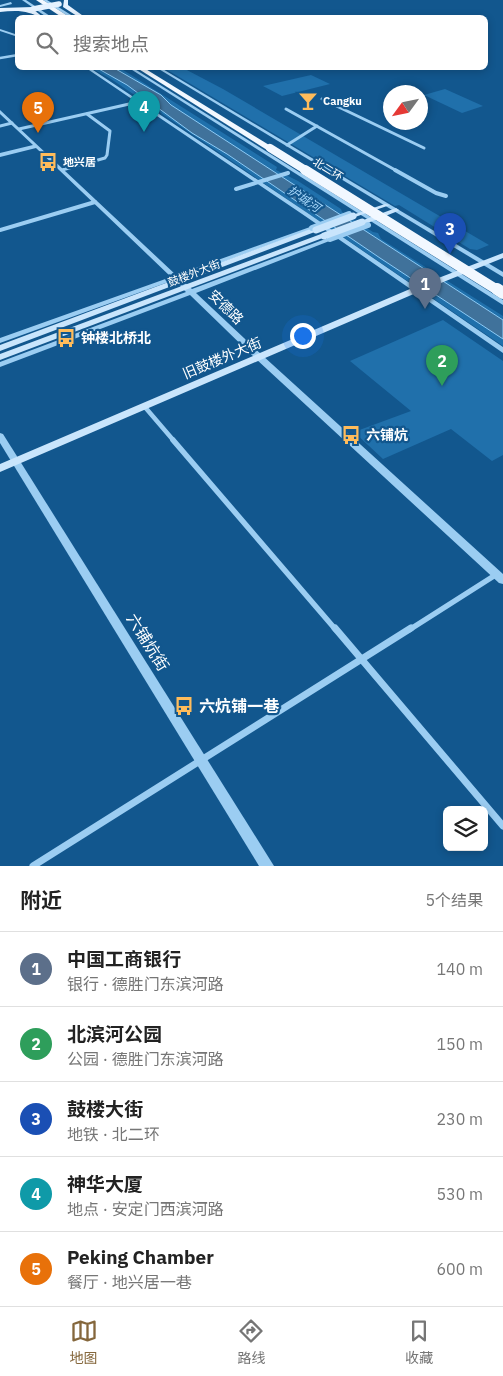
<!DOCTYPE html>
<html lang="zh">
<meta charset="utf-8">
<style>
body{margin:0;font-family:"IBM Plex Sans","Noto Sans SC",sans-serif;background:#f2f2f2;color:#222}
.controls{position:absolute;right:15px;bottom:15px;display:grid;overflow:hidden;border-radius:8px;box-shadow:0 2px 8px #0003}
.controls button{width:45px;height:45px;display:grid;place-items:center;padding:0;border:0;border-bottom:1px solid #e0e0e0;background:#fff;color:#222;font:25px sans-serif}
.compass{position:absolute;left:383px;top:85px;width:45px;height:45px;border-radius:50%;background:#fff;box-shadow:0 2px 8px #0003;rotate:237deg}
.you{position:absolute;left:302px;top:335px;width:18px;height:18px;margin:-12px;border:4px solid #fff;border-radius:50%;background:#1a73e8;box-shadow:0 0 0 8px #1a73e833}
.badge{display:grid;place-items:center;width:32px;height:32px;border-radius:50%;background:#85673c;color:#fff;font-size:16px;font-weight:700}
.pin{position:absolute;translate:-50% -41px;filter:drop-shadow(0 1px 2px #0008)}
.pin::after{content:'';position:absolute;top:26px;width:18px;height:15px;background:inherit;clip-path:polygon(0 0,100% 0,50% 100%)}
.list{margin:0;padding:0;list-style:none}
h2{display:flex;justify-content:space-between;align-items:center;height:65px;margin:0;padding:0 20px;font-size:21px}
h2 small{font-size:16px;font-weight:400;color:#767676}
.list li{display:grid;grid-template-columns:32px 1fr auto;gap:15px;align-items:center;box-sizing:border-box;height:75px;padding:0 20px;border-top:1px solid #e0e0e0}
.list b{display:block;font-size:19px;white-space:nowrap}
.list p{margin:0;font-size:16px;white-space:nowrap;color:#767676}
.list em{font-size:16px;font-style:normal;color:#767676}
.icon{flex:none;width:28px;height:28px;fill:none;stroke:currentColor;stroke-width:2;stroke-linecap:round;stroke-linejoin:round}
.map{position:relative;flex:none;width:503px;height:866px;overflow:hidden}
.search{position:absolute;background:#fff;box-shadow:0 2px 8px #0003;left:15px;right:15px;top:15px;height:55px;display:flex;align-items:center;gap:12px;box-sizing:border-box;padding:0 18px;border-radius:8px;color:#767676;font-size:19px}
.sheet{height:440px;background:#fff}
nav{display:flex;justify-content:space-around;align-items:center;box-sizing:border-box;height:70px;border-top:1px solid #e0e0e0;background:#fff;font-size:14px;color:#767676}
nav a{display:grid;justify-items:center;gap:2px}
nav .on{color:#85673c}
.map>svg:first-child{display:block}
</style>
<div class="map">
<svg width="503" height="866" viewBox="0 0 503 866">
<rect width="100%" height="100%" fill="#12578e"/>
<g fill="#2070ab">
<path d="M91,68H120L277,167L276,170L298,181L341,209L342,212L373,232L378,233L381,239L503,316V346L111,79Z"/>
<path d="M164,68H183L223,89L489,245L477,250L470,249L399,205L395,206Z"/>
<path d="M311,75L330,84L282,96L263,86Z"/>
<path d="M445,89L483,106L462,113L424,95Z"/>
<path d="M443,320L503,361V455L492,461L451,429L383,459L354,432L411,411L350,361Z"/>
</g>
<path fill="#40729b" stroke="#8ccaf5" d="M97,68H114L161,95L171,105C282,177 392,248 503,320V339L380,258L227,154L192,133L127,85Z"/>
<g fill="none" stroke-linecap="round" stroke-linejoin="round">
<path stroke="#9bcdf2" stroke-width="2.5" d="M0,58L18,55"/>
<g stroke="#9bcdf2" stroke-width="3">
<path d="M322,99L424,148"/>
<path d="M286,109L397,171"/>
<path d="M0,126L12,123"/>
<path d="M19,129L138,102"/>
<path d="M287,145L317,126"/>
<path d="M62,170L105,158L107,155L110,131L87,114"/>
</g>
<g stroke="#9bcdf2" stroke-width="4">
<path d="M395,170L436,193L446,196"/>
<path d="M0,230L95,202"/>
</g>
<path stroke="#9bcdf2" stroke-width="4.5" d="M144,406L174,441"/>
<g stroke="#9bcdf2" stroke-width="5.5">
<path d="M173,440L336,630"/>
<path d="M409,630L497,574"/>
</g>
<g stroke="#9bcdf2" stroke-width="7">
<path d="M335,628L503,826"/>
<path d="M33,866L411,628"/>
</g>
<g fill="#9bcdf2" fill-rule="evenodd">
<path d="M22,0H26L53,18H48Z"/>
<path d="M43,0H47L76,18H71Z"/>
<path d="M11,2L12,4L0,7V5Z"/>
<path d="M0,29L18,35V37L0,31Z"/>
<path d="M86,68H90L309,214L503,347V353L305,216Z"/>
<path d="M129,68H133L503,300V305Z"/>
<path d="M157,68H161L503,272V277Z"/>
<path d="M0,110L176,275L310,227L315,228L180,278L192,289L328,238H332V240L196,293L262,355L503,574V584L499,583L256,359L190,295L0,367V362L186,292L174,280L0,343V338L171,277L36,148L0,157V153L33,145L0,114Z"/>
<path d="M0,433L3,434L274,866H259L0,443Z"/>
</g>
<g fill="#c9e5fc" fill-rule="evenodd">
<path d="M385,204L390,205L355,217L349,216Z"/>
<path d="M396,208L399,210L398,211L365,224L358,222Z"/>
<path d="M313,228L320,230L0,351V345Z"/>
<path d="M321,234L328,236L0,360V354Z"/>
<path d="M503,253V258L416,293L0,472V464L410,289Z"/>
</g>
<g fill="#e5f2ff" fill-rule="evenodd">
<path d="M64,0H68V5L86,18H80L63,7Z"/>
<path d="M33,7L36,9L34,10L44,18C38,18 35,14 29,13C20,10 10,11 0,12V8Z"/>
</g>
<g fill="#f2f8ff" fill-rule="evenodd">
<path d="M36,0H43L71,18H63Z"/>
<path d="M137,68H144L274,148L267,150Z"/>
</g>
<path stroke="#9bcdf2" stroke-width="4" d="M236,189L288,173"/>
<g stroke="#9bcdf2" stroke-width="6">
<path d="M312,228L349,214"/>
<path d="M330,239L368,225"/>
</g>
<g stroke="#c9e5fc" stroke-width="7">
<path d="M316,230L353,216"/>
<path d="M324,236L362,222"/>
</g>
<path stroke="#e5f2ff" stroke-width="5.5" d="M33,9L59,4"/>
<path stroke="#f2f8ff" stroke-width="8" d="M270,148L307,171"/>
<path stroke="#f2f8ff" stroke-width="10" d="M305,170L499,291"/>
<path stroke="#f2f8ff" stroke-width="12" d="M497,289L503,293"/>
</g>
<defs>
<g id="bar-bare" transform="scale(1.5)"><path d="M-6-5H6L.8 .8V4.5H3.5V6h-7V4.5H-.8V.8Z" fill="#ffbc5b" stroke="#12578e" stroke-width="2.5" paint-order="stroke"/></g>
<g id="bus-bare" transform="scale(1.5)"><path d="M-5-6H5V4H4V6H2V4H-2V6H-4V4H-5ZM-3.5-4V0h7V-4ZM-3.5 1.2v1.5H-2V1.2ZM2 1.2v1.5H3.5V1.2Z" fill="#ffbc5b" stroke="#12578e" stroke-width="2.5" paint-order="stroke"/></g>
</defs>
<g fill-rule="evenodd">
<use href="#bar-bare" x="308" y="101"/>
<use href="#bus-bare" x="48" y="162"/>
<use href="#bus-bare" x="66" y="338"/>
<use href="#bus-bare" x="351" y="435"/>
<use href="#bus-bare" x="184" y="706"/>
</g>
<g text-anchor="middle" stroke-width="4.5" stroke-linejoin="round" paint-order="stroke">
<g font-size="11" font-weight="bold" fill="#fff" stroke="#12578e" text-anchor="start">
<text x="323" y="105">Cangku</text>
<text x="63" y="166">地兴居</text>
</g>
<g font-size="11" fill="#fff" stroke="#12578e">
<text transform="translate(328 169) rotate(32)" y="4">北二环</text>
<text transform="translate(194 273) rotate(-21)" y="4">鼓楼外大街</text>
</g>
<g font-size="12" font-style="italic" fill="#a6d6f9" stroke="#12578e">
<text transform="translate(304 199) rotate(34)" y="4">护城河</text>
</g>
<g font-size="14" fill="#fff" stroke="#12578e">
<text transform="translate(226 307) rotate(44)" y="5">安德路</text>
<text transform="translate(222 358) rotate(-23)" y="5">旧鼓楼外大街</text>
</g>
<g font-size="14" font-weight="bold" fill="#fff" stroke="#12578e" text-anchor="start">
<text x="81" y="343">钟楼北桥北</text>
<text x="366" y="440">六铺炕</text>
</g>
<g font-size="16" fill="#fff" stroke="#12578e">
<text transform="translate(148 642) rotate(58)" y="6">六铺炕街</text>
</g>
<g font-size="16" font-weight="bold" fill="#fff" stroke="#12578e" text-anchor="start">
<text x="199" y="712">六炕铺一巷</text>
</g>
</g>
</svg>
<div class="controls">
<button><svg class="icon" aria-label="layers" viewBox="0 0 24 24"><path d="M12 4l9 5-9 5-9-5zM3 14l9 5 9-5"/></svg></button>
</div>
<svg class="compass" viewBox="-18 -18 36 36"><path d="M0-13l5 13h-10z" fill="#e53935"/><path d="M0 13l5-13h-10z" fill="#767676"/></svg>
<div class="you"></div>
<div class="pin badge" style="left:425px;top:309px;background:#5c6f8a">1</div>
<div class="pin badge" style="left:442px;top:386px;background:#2e9e5b">2</div>
<div class="pin badge" style="left:450px;top:254px;background:#1a4fb4">3</div>
<div class="pin badge" style="left:144px;top:132px;background:#0f9aa8">4</div>
<div class="pin badge" style="left:38px;top:133px;background:#e8710a">5</div>
<div class="search"><svg class="icon" aria-label="search" viewBox="0 0 24 24"><circle cx="10" cy="10" r="6"/><path d="M15 15l6 6"/></svg>搜索地点</div>
</div>
<section class="sheet">
<h2>附近<small>5个结果</small></h2>
<ul class="list">
<li><span class="badge" style="background:#5c6f8a">1</span><div><b>中国工商银行</b><p>银行 · 德胜门东滨河路</p></div><em>140 m</em></li>
<li><span class="badge" style="background:#2e9e5b">2</span><div><b>北滨河公园</b><p>公园 · 德胜门东滨河路</p></div><em>150 m</em></li>
<li><span class="badge" style="background:#1a4fb4">3</span><div><b>鼓楼大街</b><p>地铁 · 北二环</p></div><em>230 m</em></li>
<li><span class="badge" style="background:#0f9aa8">4</span><div><b>神华大厦</b><p>地点 · 安定门西滨河路</p></div><em>530 m</em></li>
<li><span class="badge" style="background:#e8710a">5</span><div><b>Peking Chamber</b><p>餐厅 · 地兴居一巷</p></div><em>600 m</em></li>
</ul>
</section>
<nav>
<a class="on"><svg class="icon" aria-label="map" viewBox="0 0 24 24"><path d="M3 6l6-2 6 2 6-2v14l-6 2-6-2-6 2zM9 4v14M15 6v14"/></svg>地图</a>
<a><svg class="icon" aria-label="directions" viewBox="0 0 24 24"><path d="M12 3l9 9-9 9-9-9zM9 14v-3h6M13 9l2 2-2 2"/></svg>路线</a>
<a><svg class="icon" aria-label="saved" viewBox="0 0 24 24"><path d="M7 4h10v16l-5-4-5 4z"/></svg>收藏</a>
</nav>
